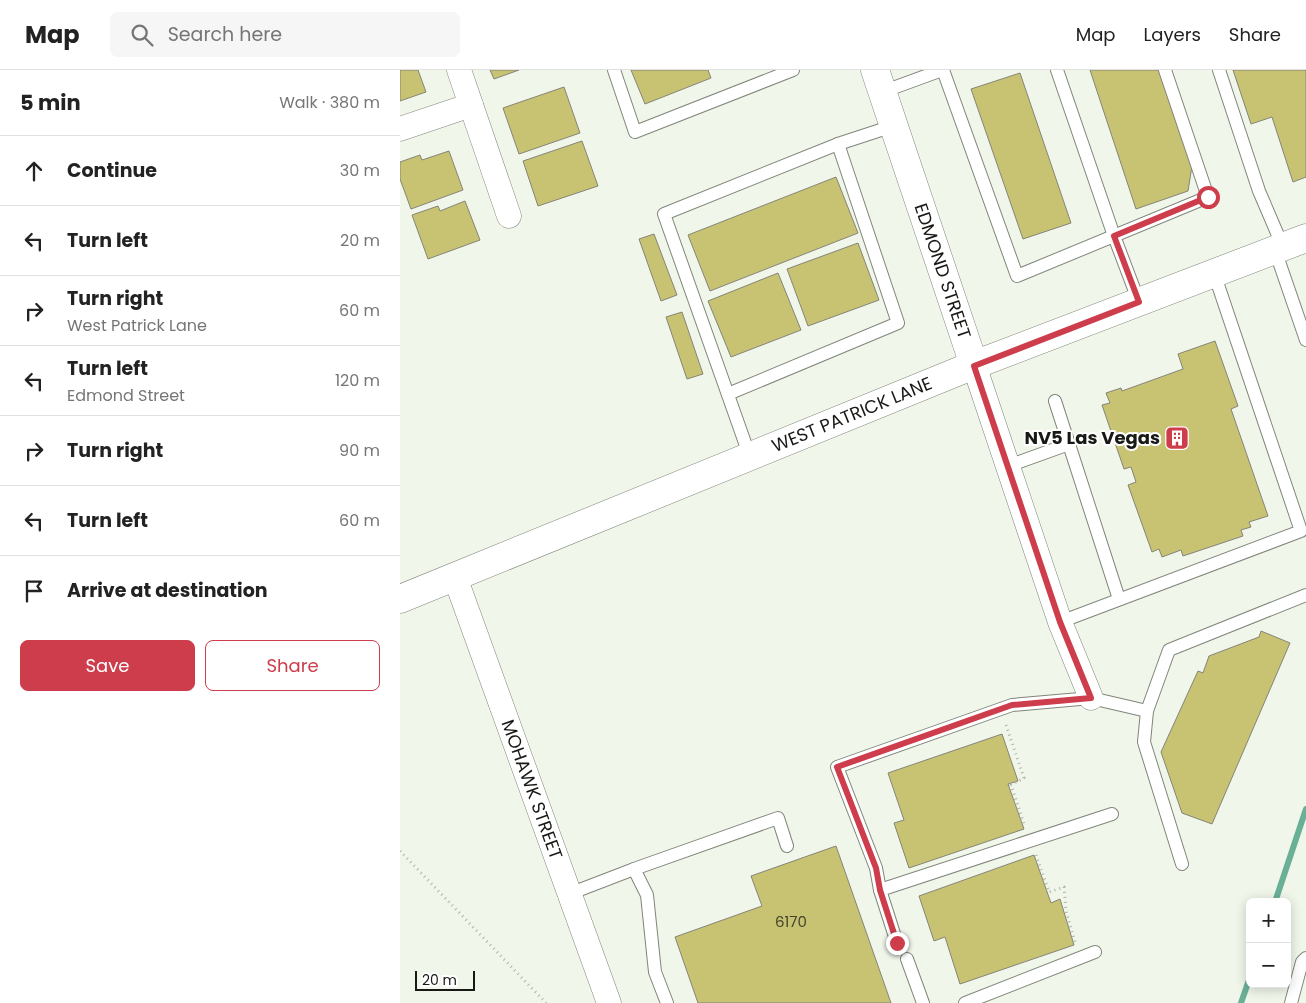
<!DOCTYPE html>
<meta charset="utf-8">
<style>
body{margin:0;font-family:Poppins,sans-serif;background:#f6f6f6;color:#222}
.controls{position:absolute;right:15px;bottom:15px;display:grid;overflow:hidden;border-radius:8px;box-shadow:0 2px 12px #0003}
.controls button{width:45px;height:45px;display:grid;place-items:center;padding:0;border:0;border-bottom:1px solid #e0e0e0;background:#fff;color:#222;font:25px sans-serif}
.scale{position:absolute;left:15px;bottom:12px;width:60px;box-sizing:border-box;padding-left:5px;border:2px solid #171915;border-top:0;font-size:14px;line-height:18px;white-space:nowrap;color:#171915;-webkit-text-stroke:4px #fff;paint-order:stroke}
.stop{position:absolute;width:15px;height:15px;margin:-11px;border:4px solid #cd3d4b;border-radius:50%;background:#fff}
.stop.end{background:#cd3d4b;border-color:#fff;box-shadow:0 1px 5px #0008}
.list{margin:0;padding:0;list-style:none}
h2{display:flex;justify-content:space-between;align-items:center;height:65px;margin:0;padding:0 20px;font-size:21px}
h2 small{font-size:16px;font-weight:400;color:#767676}
.list li{display:grid;grid-template-columns:32px 1fr auto;gap:15px;align-items:center;box-sizing:border-box;height:70px;padding:0 20px;border-top:1px solid #e0e0e0}
.list b{display:block;font-size:19px;white-space:nowrap}
.list p{margin:0;font-size:16px;white-space:nowrap;color:#767676}
.list em{font-size:16px;font-style:normal;color:#767676}
.actions{display:flex;gap:10px;padding:15px 20px}
.actions a{flex:1;padding:11px 0;border:1px solid #cd3d4b;border-radius:8px;text-align:center;font-size:18px;color:#cd3d4b}
.actions .main{background:#cd3d4b;color:#fff}
.icon{flex:none;width:28px;height:28px;fill:none;stroke:currentColor;stroke-width:2;stroke-linecap:round;stroke-linejoin:round}
.map{position:relative;flex:none;width:906px;height:933px;overflow:hidden}
header{display:flex;align-items:center;gap:30px;box-sizing:border-box;height:70px;padding:0 25px;background:#fff;border-bottom:1px solid #e0e0e0}
header strong{font-size:24px}
nav{display:flex;gap:28px;margin-inline-start:auto;font-size:18px}
.search{width:350px;height:45px;background:#f6f6f6;display:flex;align-items:center;gap:12px;box-sizing:border-box;padding:0 18px;border-radius:8px;color:#767676;font-size:19px}
main{display:flex}
aside{flex:1;background:#fff}
.map>svg:first-child{display:block}
</style>
<header>
<strong>Map</strong>
<div class="search"><svg class="icon" aria-label="search" viewBox="0 0 24 24"><circle cx="10" cy="10" r="6"/><path d="M15 15l6 6"/></svg>Search here</div>
<nav><a>Map</a><a>Layers</a><a>Share</a></nav>
</header>
<main>
<aside>
<h2>5 min<small>Walk · 380 m</small></h2>
<ul class="list">
<li><svg class="icon" aria-label="ahead" viewBox="0 0 24 24"><path d="M12 20V5M6 11l6-6 6 6"/></svg><div><b>Continue</b></div><em>30 m</em></li>
<li><svg class="icon" aria-label="left" viewBox="0 0 24 24"><path d="M17 20v-9H6M10 6l-5 5 5 5"/></svg><div><b>Turn left</b></div><em>20 m</em></li>
<li><svg class="icon" aria-label="right" viewBox="0 0 24 24"><path d="M7 20v-9h11M14 6l5 5-5 5"/></svg><div><b>Turn right</b><p>West Patrick Lane</p></div><em>60 m</em></li>
<li><svg class="icon" aria-label="left" viewBox="0 0 24 24"><path d="M17 20v-9H6M10 6l-5 5 5 5"/></svg><div><b>Turn left</b><p>Edmond Street</p></div><em>120 m</em></li>
<li><svg class="icon" aria-label="right" viewBox="0 0 24 24"><path d="M7 20v-9h11M14 6l5 5-5 5"/></svg><div><b>Turn right</b></div><em>90 m</em></li>
<li><svg class="icon" aria-label="left" viewBox="0 0 24 24"><path d="M17 20v-9H6M10 6l-5 5 5 5"/></svg><div><b>Turn left</b></div><em>60 m</em></li>
<li><svg class="icon" aria-label="arrive" viewBox="0 0 24 24"><path d="M6 21V4h12l-3 4 3 4H6"/></svg><div><b>Arrive at destination</b></div></li>
</ul>
<div class="actions"><a class="main">Save</a><a>Share</a></div>
</aside>
<div class="map">
<svg width="906" height="933" viewBox="0 0 906 933">
<rect width="100%" height="100%" fill="#f0f6ea"/>
<g fill="none" stroke-linecap="round" stroke-linejoin="round">
<g stroke="#6ab097" stroke-width="6">
<path d="M875,832L906,739"/>
<path d="M841,933L850,907"/>
</g>
</g>
<g fill="#c8c372" stroke="#858479">
<path d="M0,0H18L26,22L0,31Z"/>
<path d="M90,0H119L94,9Z"/>
<path d="M231,0H308L311,8L245,34Z"/>
<path d="M690,0H759L792,96L788,121L736,139Z"/>
<path d="M833,0H906V107L893,112L872,47L851,54Z"/>
<path d="M620,3L671,153L623,169L571,19Z"/>
<path d="M164,17L180,63L119,84L103,38Z"/>
<path d="M182,71L198,116L138,136L123,91Z"/>
<path d="M49,81L63,120L11,139L0,109V92L20,85L22,90Z"/>
<path d="M436,107L458,163L310,221L288,165Z"/>
<path d="M65,131L80,170L28,189L12,145L38,136L40,141Z"/>
<path d="M254,164L277,225L261,231L239,169Z"/>
<path d="M458,173L479,230L408,256L387,199Z"/>
<path d="M378,203L401,260L331,287L308,231Z"/>
<path d="M282,242L303,304L287,309L266,247Z"/>
<path d="M815,271L838,336L831,339L868,446L849,452L851,457L841,460L843,466L783,486L781,480L762,487L759,479L752,482L728,415L736,412L731,397L724,399L702,335L710,333L706,323L721,318L722,321L783,299L778,284Z"/>
<path d="M861,561L890,573L812,754L782,743L761,682L798,601L803,603L809,586L859,567Z"/>
<path d="M602,664L618,711L608,714L624,759L509,798L494,753L504,750L488,703Z"/>
<path d="M436,776L491,933H298L275,867L362,836L351,806Z"/>
<path d="M634,785L651,833L660,829L674,875L560,914L545,867L534,871L519,826Z"/>
</g>
<g fill="none" stroke-linecap="round" stroke-linejoin="round">
<g stroke="#81867b" stroke-width="14">
<g id="service">
<path d="M214,0L235,62L393,0"/>
<path d="M543,0L617,206L808,127L765,0"/>
<path d="M657,0L714,166L739,232"/>
<path d="M819,0L859,121L883,177"/>
<path d="M482,22L542,0"/>
<path d="M875,180L906,270"/>
<path d="M328,324L498,253L438,74"/>
<path d="M655,331L719,529"/>
<path d="M350,387L264,144L438,74L493,56"/>
<path d="M608,396L669,374"/>
<path d="M660,552L901,461L814,203"/>
<path d="M747,641L769,580L906,525"/>
<path d="M234,799L378,748L387,776"/>
<path d="M480,820L476,798L437,697L612,635L691,628L747,641L744,672L782,794"/>
<path d="M169,824L234,799L247,825L255,902L267,933"/>
<path d="M497,873L480,820L712,744"/>
<path d="M507,889L523,933"/>
<path d="M565,933L695,882"/>
<path d="M891,933L902,892L906,888"/>
</g>
</g>
<g stroke="#81867b" stroke-width="25">
<g id="minor">
<path d="M59,0L109,146"/>
<path d="M0,59L71,35"/>
<path d="M574,295L660,552L691,628"/>
<path id="s1" d="M55,507L209,933"/>
</g>
</g>
<g stroke="#81867b" stroke-width="29">
<g id="tertiary">
<path id="s2" d="M475,0L574,295"/>
<path id="s3" d="M0,529L574,295L906,168"/>
</g>
</g>
<g stroke="#afb4aa" stroke-width="3" stroke-dasharray="1 4" stroke-linecap="butt">
<path d="M606,655L624,708L611,715L625,757"/>
<path d="M0,781L146,933"/>
<path d="M636,785L649,822L664,817L666,841L675,872"/>
</g>
<use href="#service" stroke="#fff" stroke-width="12"/>
<use href="#minor" stroke="#fff" stroke-width="24"/>
<use href="#tertiary" stroke="#fff" stroke-width="28"/>
</g>
<g fill="none" stroke-linecap="round" stroke-linejoin="round">
<path stroke="#cd3d4b" stroke-width="6" d="M497,873L480,820L476,798L437,697L612,635L691,628L660,552L574,296L739,232L714,166L808,127"/>
</g>
<defs>
<g id="building-square" transform="scale(1.25)"><rect x="-9" y="-9" width="18" height="18" rx="4" fill="#cd3d4b" stroke="#fff"/><path d="M-4-6H4V6H1V3H-1V6H-4ZM-2.5-4.3h1.7v1.8h-1.7ZM.8-4.3h1.7v1.8H.8ZM-2.5-1h1.7V.8h-1.7ZM.8-1h1.7V.8H.8Z" fill="#fff"/></g>
</defs>
<g fill-rule="evenodd">
<use href="#building-square" x="777" y="368"/>
</g>
<g text-anchor="middle" stroke-width="4" stroke-linejoin="round" paint-order="stroke">
<g font-size="15" fill="#43442c">
<text x="391" y="857">6170</text>
</g>
<g font-size="18" fill="#171915" stroke="#fff">
<text dy="6" stroke="none"><textPath href="#s2" startOffset="212">EDMOND STREET</textPath></text>
<text dy="6" stroke="none"><textPath href="#s3" startOffset="488">WEST PATRICK LANE</textPath></text>
<text dy="6" stroke="none"><textPath href="#s1" startOffset="226">MOHAWK STREET</textPath></text>
</g>
<g font-size="18" font-weight="bold" fill="#171915" stroke="#fff" text-anchor="end">
<text x="760" y="374">NV5 Las Vegas</text>
</g>
</g>
</svg>
<div class="controls">
<button>+</button>
<button>−</button>
</div>
<div class="scale">20 m</div>
<div class="stop" style="left:808px;top:127px"></div>
<div class="stop end" style="left:497px;top:873px"></div>
</div>
</main>
